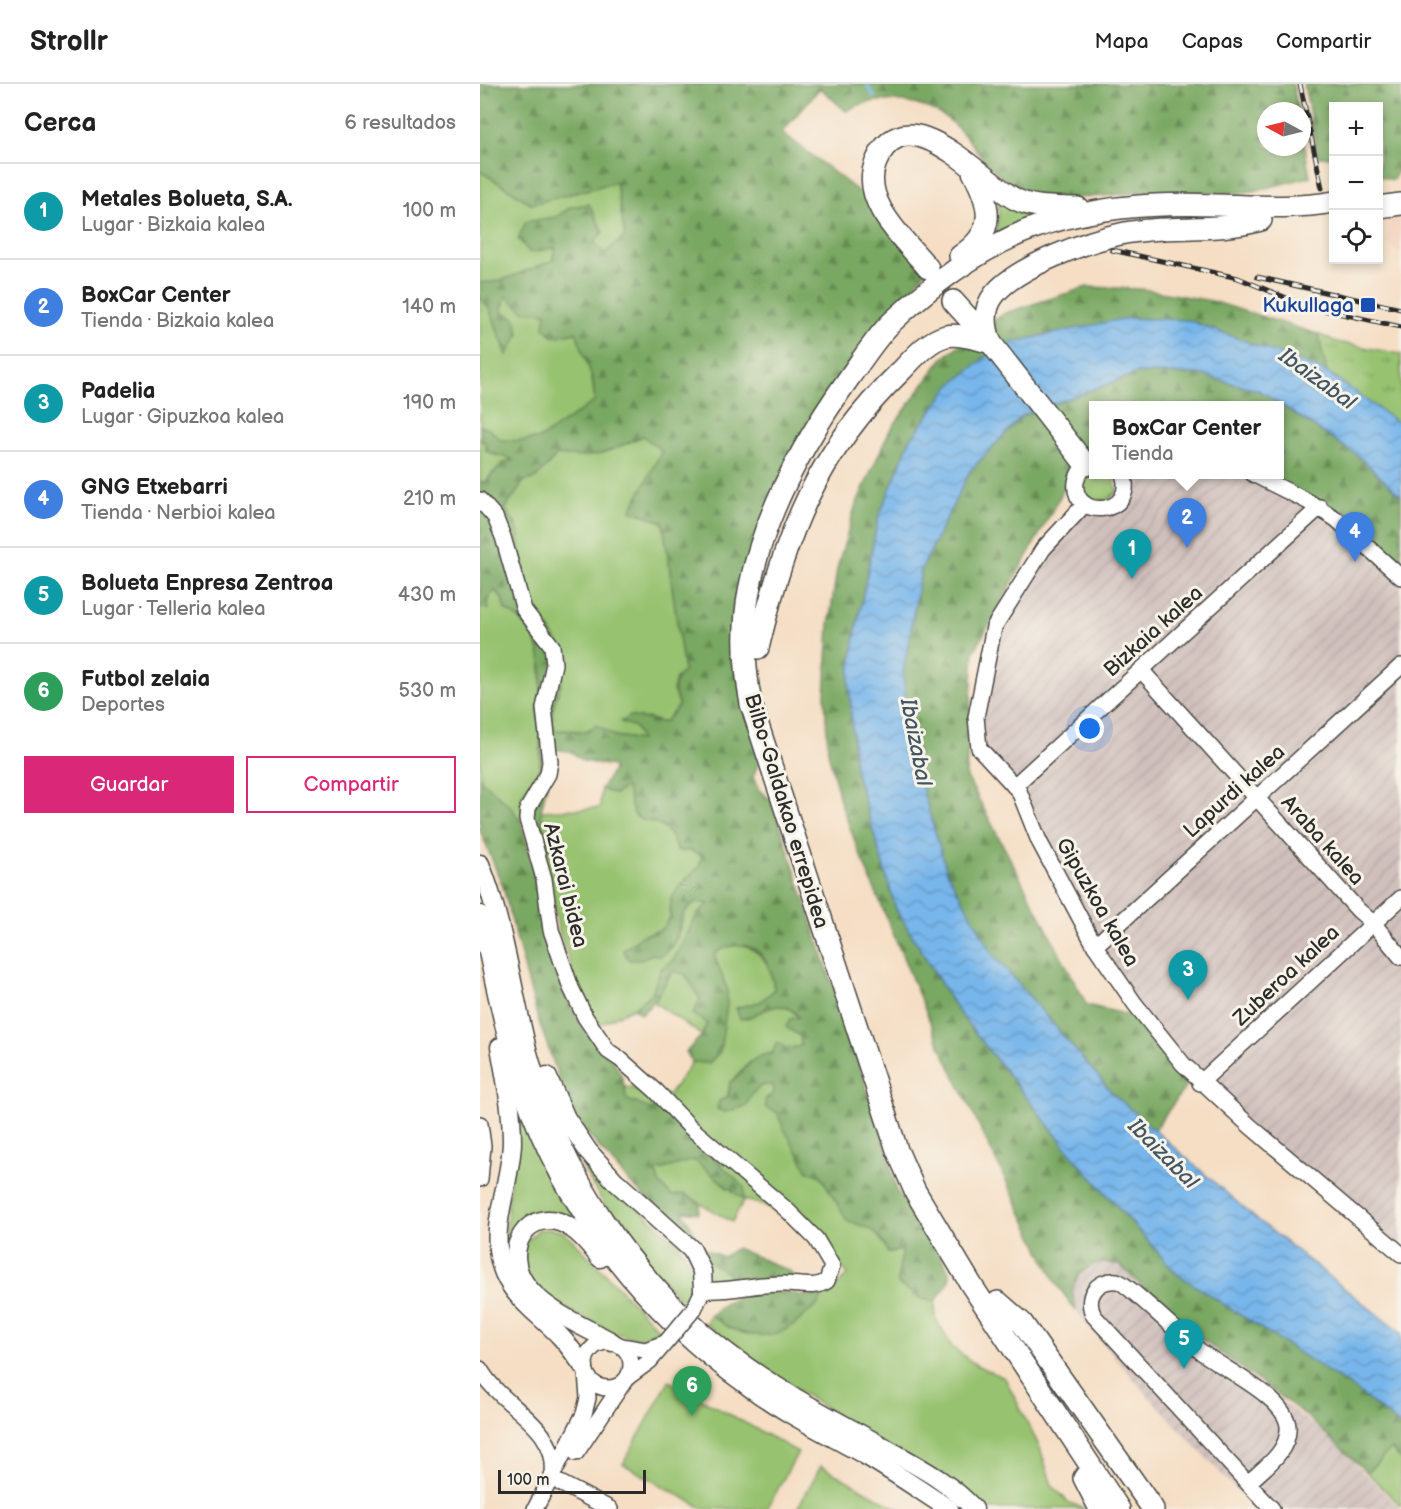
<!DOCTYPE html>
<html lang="es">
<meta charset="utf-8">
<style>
body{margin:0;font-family:"Balsamiq Sans",sans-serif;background:#f2f2f2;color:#222}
.controls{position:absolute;right:18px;top:18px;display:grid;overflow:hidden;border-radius:0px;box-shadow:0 3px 9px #0003}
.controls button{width:54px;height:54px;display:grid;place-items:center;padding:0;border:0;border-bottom:2px solid #e0e0e0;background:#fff;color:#222;font:30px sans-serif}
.compass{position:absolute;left:777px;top:18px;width:54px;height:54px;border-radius:50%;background:#fff;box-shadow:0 3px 9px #0003;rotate:277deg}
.scale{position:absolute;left:18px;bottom:15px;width:148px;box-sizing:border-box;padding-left:6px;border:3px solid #2b2b2b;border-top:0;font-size:16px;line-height:21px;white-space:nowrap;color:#2b2b2b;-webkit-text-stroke:4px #f7f3e8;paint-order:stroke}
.you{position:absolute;left:610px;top:645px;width:21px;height:21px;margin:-15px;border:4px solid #fff;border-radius:50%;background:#1a73e8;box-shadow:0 0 0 9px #1a73e833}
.badge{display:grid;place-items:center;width:39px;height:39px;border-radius:50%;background:#db2777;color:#fff;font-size:20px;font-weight:700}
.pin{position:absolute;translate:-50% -50px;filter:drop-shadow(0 2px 3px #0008)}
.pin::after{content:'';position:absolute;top:32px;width:21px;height:18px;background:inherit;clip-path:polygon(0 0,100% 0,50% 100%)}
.popup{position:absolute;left:609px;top:317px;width:195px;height:78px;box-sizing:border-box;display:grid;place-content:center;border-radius:0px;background:#fff;filter:drop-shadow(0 2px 4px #0005);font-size:20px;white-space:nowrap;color:#767676}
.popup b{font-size:22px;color:#222}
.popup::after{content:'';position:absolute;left:50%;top:100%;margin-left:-12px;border:12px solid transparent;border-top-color:#fff}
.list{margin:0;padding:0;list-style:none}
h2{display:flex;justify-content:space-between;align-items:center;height:78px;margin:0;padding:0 24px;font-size:26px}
h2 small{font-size:20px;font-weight:400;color:#767676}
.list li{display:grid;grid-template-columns:39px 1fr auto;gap:18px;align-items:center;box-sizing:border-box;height:96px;padding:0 24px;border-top:2px solid #e0e0e0}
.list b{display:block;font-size:22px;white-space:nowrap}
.list p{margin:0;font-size:20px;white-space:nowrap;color:#767676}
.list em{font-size:20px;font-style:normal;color:#767676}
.actions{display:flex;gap:12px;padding:18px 24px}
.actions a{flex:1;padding:14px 0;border:2px solid #db2777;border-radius:0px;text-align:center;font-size:21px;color:#db2777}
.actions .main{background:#db2777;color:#fff}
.icon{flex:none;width:33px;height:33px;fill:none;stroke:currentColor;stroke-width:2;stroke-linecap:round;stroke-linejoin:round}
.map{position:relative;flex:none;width:921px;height:1425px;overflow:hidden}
header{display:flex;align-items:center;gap:36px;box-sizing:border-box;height:84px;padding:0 30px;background:#fff;border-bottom:2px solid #e0e0e0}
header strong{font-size:28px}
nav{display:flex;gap:33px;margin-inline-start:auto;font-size:21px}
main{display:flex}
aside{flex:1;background:#fff}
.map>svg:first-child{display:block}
</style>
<header>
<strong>Strollr</strong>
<nav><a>Mapa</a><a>Capas</a><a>Compartir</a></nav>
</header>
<main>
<aside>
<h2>Cerca<small>6 resultados</small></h2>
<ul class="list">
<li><span class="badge" style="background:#0f9aa8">1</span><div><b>Metales Bolueta, S.A.</b><p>Lugar · Bizkaia kalea</p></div><em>100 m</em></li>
<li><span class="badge" style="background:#3f7fe0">2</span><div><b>BoxCar Center</b><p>Tienda · Bizkaia kalea</p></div><em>140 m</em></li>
<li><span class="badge" style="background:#0f9aa8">3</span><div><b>Padelia</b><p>Lugar · Gipuzkoa kalea</p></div><em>190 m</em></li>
<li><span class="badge" style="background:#3f7fe0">4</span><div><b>GNG Etxebarri</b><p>Tienda · Nerbioi kalea</p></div><em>210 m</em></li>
<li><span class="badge" style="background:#0f9aa8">5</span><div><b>Bolueta Enpresa Zentroa</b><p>Lugar · Telleria kalea</p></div><em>430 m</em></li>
<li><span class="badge" style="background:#2e9e5b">6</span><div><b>Futbol zelaia</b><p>Deportes</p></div><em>530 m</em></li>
</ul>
<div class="actions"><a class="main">Guardar</a><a>Compartir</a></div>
</aside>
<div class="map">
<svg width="921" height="1425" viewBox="0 0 921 1425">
<defs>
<pattern id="industrial-furrows" width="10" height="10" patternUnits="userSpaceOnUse" patternTransform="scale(1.5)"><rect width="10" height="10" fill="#d0c0bc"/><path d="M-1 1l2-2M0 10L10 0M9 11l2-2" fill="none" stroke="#b3a5a2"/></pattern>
<pattern id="forest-firs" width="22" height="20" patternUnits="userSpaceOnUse" patternTransform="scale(1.5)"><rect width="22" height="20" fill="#79a862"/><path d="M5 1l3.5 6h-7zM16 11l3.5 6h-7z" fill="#638951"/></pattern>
<pattern id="park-tufts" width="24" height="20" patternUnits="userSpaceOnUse" patternTransform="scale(1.5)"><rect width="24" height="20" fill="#97c26f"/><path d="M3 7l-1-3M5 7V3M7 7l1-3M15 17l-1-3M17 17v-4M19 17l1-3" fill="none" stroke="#7b9e5b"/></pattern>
<pattern id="water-waves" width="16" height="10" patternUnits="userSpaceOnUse" patternTransform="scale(1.5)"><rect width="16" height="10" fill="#77b6eb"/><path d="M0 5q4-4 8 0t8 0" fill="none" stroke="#6294bf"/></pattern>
</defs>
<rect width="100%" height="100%" fill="#f7f3e8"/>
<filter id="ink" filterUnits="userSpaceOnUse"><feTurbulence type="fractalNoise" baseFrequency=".0167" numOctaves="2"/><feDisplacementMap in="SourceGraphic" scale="12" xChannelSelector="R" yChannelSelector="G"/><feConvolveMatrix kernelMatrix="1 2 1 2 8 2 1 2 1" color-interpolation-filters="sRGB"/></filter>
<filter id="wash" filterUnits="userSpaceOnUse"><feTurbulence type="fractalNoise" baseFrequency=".008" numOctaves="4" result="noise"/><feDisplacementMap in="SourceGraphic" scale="24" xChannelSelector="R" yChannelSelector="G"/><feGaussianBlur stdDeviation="1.35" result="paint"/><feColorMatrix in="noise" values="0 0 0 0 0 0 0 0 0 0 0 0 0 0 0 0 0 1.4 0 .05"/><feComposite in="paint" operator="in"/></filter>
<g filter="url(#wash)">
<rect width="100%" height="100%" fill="#f5dec4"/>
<path fill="#f4d3c0" d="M912,128H921V170L906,159Z"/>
<g fill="url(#industrial-furrows)">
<path d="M666,391H773L827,417L921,495V1170L770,1042L655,920L550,730L495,648L514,543L579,447L645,398Z"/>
<path d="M624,1178L641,1181L707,1244L850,1354L921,1425H774L661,1304L596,1227L592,1206L599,1190L606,1183Z"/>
</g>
<g fill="#97c26f" stroke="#61764d" stroke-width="1.5">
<path d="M0,87L52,120L136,98L145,152L125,169L114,159L123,148L109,120L91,123L76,133L46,138L50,168L76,163L72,177L20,197L0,199Z"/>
<path d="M517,111L565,129L515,150L519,131Z"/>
<path d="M26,212C41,218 89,236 97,249C107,266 113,298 115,317L61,354L42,357L21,356L9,345L0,342V213L9,224L27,270L21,227Z"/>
<path d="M163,352L182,367L151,426L183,438L204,588L196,594L193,607L199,621L184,639L168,634L142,637L155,643L161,656L135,652L117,642L106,647L75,646C66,629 81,604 83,585L50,521L37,443L25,425L44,397L56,394L77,371C118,376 127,368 163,352Z"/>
<path d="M0,355L6,358L13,371L25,372L34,376L12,389L5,399L0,397Z"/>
<path d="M614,385V390L634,391L637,407L628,416H612L605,408V395Z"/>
<path d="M14,506L22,514L25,525C42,534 53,550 61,566L60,682L54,697L43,710L44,726L41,738L0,695V523L8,525V515Z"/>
<path d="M146,703C151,712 149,728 158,734C164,738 172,737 178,740C188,745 194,757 198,767H213L222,772L219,783L201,800L191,815L190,834L181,846L163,851L144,866L161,876L197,854L204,829L216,818L229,819L218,829L194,875L181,885L172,909L153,924L116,942L96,904L90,879L78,844L65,764L74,770L62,741L61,727L120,724L121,705L135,710Z"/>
<path d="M262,860C284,869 292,883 294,906L280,918L256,924L260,935C276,933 274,929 286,924C292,920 297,921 304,923C324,929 319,945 321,962C305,965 284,970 270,978C262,984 259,993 250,998L245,1028L266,1022L271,1011L282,1001H293L303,1043L341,1092L368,1137C389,1142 400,1149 408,1169L422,1166L423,1177L438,1213L455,1218L456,1235L472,1263L496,1281L525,1294L560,1364L572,1401L588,1418L605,1425H502L275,1279L225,1239L231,1231C260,1256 296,1260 324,1232C332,1224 340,1223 342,1211L356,1203L368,1190C341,1158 306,1124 264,1116L252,1138L204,1110L192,1112L179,1099L176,1087L214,1076L230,1086L247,1104L264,1103L225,1065L170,1025L146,1016L145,1003L189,1011L212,978L229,979L240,968L247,905L235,874L236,868L249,861Z"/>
<path d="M194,887L206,891L220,915L227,938L222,951L175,919L183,900Z"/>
<path d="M37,1014L63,1076L98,1139C65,1116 31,1132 26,1172L25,1159Z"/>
<path d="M96,1070L198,1159L213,1184L215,1205L203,1218C160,1173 123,1126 96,1070Z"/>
<path d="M72,1145L83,1148L94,1157L178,1245C171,1251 163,1255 153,1254C127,1250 54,1212 44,1187C41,1180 44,1168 44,1160L58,1146Z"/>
<path d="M222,1169L249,1190L256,1200L235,1199L229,1192Z"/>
<path d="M189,1297L318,1368L287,1425H224L143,1380Z"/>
<path d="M911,1365L921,1375V1422L887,1388Z"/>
<path d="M341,1382L418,1425H317Z"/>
</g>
<g fill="url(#forest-firs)" stroke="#526a46" stroke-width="1.5" fill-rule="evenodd">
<path d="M0,0H813L818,27H786V63H822V48L830,93C807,98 782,107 758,109C731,110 703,106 676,107C632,109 572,125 532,100C486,72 489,27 423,18C401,15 385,17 366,27L340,4L302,48L401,125L448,184L416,225L353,316L269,506L278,680L273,693L279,706L292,717L406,1063L417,1108L441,1135L470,1189L469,1198L455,1218L438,1213L418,1200C416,1186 423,1179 422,1166L408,1169C400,1149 389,1142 368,1138L341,1092L328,1087L303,1043L297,1028L286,1024L285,1015L294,1009L293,1001H282L271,1011L266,1022L245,1028L237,1025L239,1017L249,1012L250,998C268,989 268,970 292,970L297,958L307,965L321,962L320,952L306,943L310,935L319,933C300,908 281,933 260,935L256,924L280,918L294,906C291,871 271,850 236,868L235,874L247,905V921L240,968L229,979L212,978L206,968L222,951L227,939L213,930L220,915L206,891L194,887C181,902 177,918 161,930L153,924L172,909L181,885L194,875L218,829L229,820L216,818C212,821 206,825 204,829C193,847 203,858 180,872L172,870L161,876H149L143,866L163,851L181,846L190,834L191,815L201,800L219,783L222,771L212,767H198C194,757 188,745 178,740C172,737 164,738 159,734C149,728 151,713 146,703L135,710L121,705L133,686L132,682L103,677L92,668L75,665L61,727L62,741L75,772C64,764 42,732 41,719C41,706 56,695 60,683C65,664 58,647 58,628C57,619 62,611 62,601C63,569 56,541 25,526L22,514L15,506L8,515L9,525L0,523V397L5,399L22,380L33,376L6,367L5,358L0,355V342L9,345L21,356L42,357L61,354L115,317L113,296L96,248L74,253L64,243L66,229L44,227L26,212L21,227L35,234L39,250L27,271L9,224L0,213V199L20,197L72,177L76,163L50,169L38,155L46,138L76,133L91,123L109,120L123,148L114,159L125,169L145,152L136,98L52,120L0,87ZM163,352L182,367L151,426L183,438L204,587C191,598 193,607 199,621L184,639L150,632L141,638L155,643L161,656L135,652L117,641L106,647L75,646L72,639V626L81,600L83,585L80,562L69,544L56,534L50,521L37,443L25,425L44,397L56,394L77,371C118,376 126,368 163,352Z"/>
<path d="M824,0H921V80L913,96L899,92L898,22H854L853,73H838Z"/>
<path d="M607,203L662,205L732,217L838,250L847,288L708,236L430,356L398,435L376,546L369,596L375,685L416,825L477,926L593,1072L697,1190L872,1303L921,1342V1375L911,1365L887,1388L823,1329L707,1244L640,1181L624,1178L614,1180L599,1190L592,1206L596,1227L576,1199L461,964L379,768L361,720L348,668L345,613L349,540L357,485L375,423L409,348L461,276L480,260L525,229Z"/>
<path d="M658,289L718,290L780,307L877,371L921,412V495L840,423L773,391L800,390V322H614V366L608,362L494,568L486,691L607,921L657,933L707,1001L674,1046L630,1007L513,870L467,789L432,670L423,590L441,486L490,387L543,331Z"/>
<path d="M0,695L31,723L41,738C60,799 67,881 98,936C116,969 143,970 146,1015L170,1025L182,1024L264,1103V1116L214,1076L176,1087L179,1099L192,1112L204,1110L220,1119L219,1129L202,1127L216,1151L207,1152L150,1099L105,1047L89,1023L57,932L23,803L0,746Z"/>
<path d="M218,1162L243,1173L256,1164L310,1187L317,1198L256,1200L250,1196L249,1190L228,1177Z"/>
<path d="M297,1207L326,1212L342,1211C340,1223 332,1224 324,1232C296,1260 260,1256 231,1231C249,1212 271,1208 297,1207Z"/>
</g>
<path fill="url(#park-tufts)" stroke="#61764d" stroke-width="1.5" d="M838,250L857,258L921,270V341L847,288Z"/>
<path fill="url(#water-waves)" stroke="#51708b" stroke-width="1.5" d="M646,234L708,236L847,288L921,341V412L877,371L780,307L718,290L658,289L543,331L490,387L441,486L423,590L432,670L467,788L513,870L632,1009L774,1133L921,1249V1342L872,1303L697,1190L593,1072L477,926L416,825L375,685L369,597L376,546L398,435L430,356L470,302L520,261Z"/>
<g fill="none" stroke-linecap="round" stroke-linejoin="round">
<path stroke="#77b6eb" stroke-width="3" d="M387,0L394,13"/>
</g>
</g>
<g filter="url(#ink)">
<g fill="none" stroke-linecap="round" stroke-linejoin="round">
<g stroke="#494642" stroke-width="18">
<g id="minor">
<path d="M614,377C605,381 598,387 596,398C591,437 658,432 643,390"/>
<path d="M773,390L827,417L856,435L921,493"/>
<path d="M0,416L15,433L23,453L44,526L72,562L74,580L64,624L70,678L68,690L48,724L47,735L64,795L71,846L91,904L105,933L128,967L140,975L176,1007L210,1043L307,1126L336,1155L352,1182L347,1197C335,1205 319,1200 305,1200C277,1199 251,1208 223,1206L214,1225"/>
<path d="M605,420L563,465L514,543L496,633L499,664L539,707L559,757L615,862L655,920L703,980L770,1042L921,1170"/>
<path d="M661,586L878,826L893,839L921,873"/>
<path d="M534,702L840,423"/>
<path d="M615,862L921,582"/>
<path d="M720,999L921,814"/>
<path d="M0,1040L3,1062L0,1095"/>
<circle cx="128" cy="1281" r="23"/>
<path d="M141,1262L165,1266L185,1259"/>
<path d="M0,1285C23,1326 78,1340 73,1390"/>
<path d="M148,1293L170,1277L187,1257"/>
<path d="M96,1369L143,1299"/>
<path d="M80,1399L130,1425"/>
<path d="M768,1399C784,1384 810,1367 808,1342C805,1313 743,1285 720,1267C707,1257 646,1198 637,1197C616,1195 604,1214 614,1232L774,1406L792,1425"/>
<path d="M55,1425L104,1330L108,1314L106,1289"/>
</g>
</g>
<g stroke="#494642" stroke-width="21">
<g id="major">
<path d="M0,780C24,840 32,907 48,969C80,1088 156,1202 256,1275C302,1309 354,1335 404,1363C435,1381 470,1398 494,1425"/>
<path d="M0,831C13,889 24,950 43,1007C84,1127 166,1229 268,1302C304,1329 346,1349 385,1371C414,1388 441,1407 469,1425"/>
<path d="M20,963C26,995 32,1026 32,1058C31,1102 6,1147 24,1189C35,1215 60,1231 79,1251C88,1260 96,1272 104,1283"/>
<path d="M67,992L86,1034L108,1067L134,1096L212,1166L222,1187L223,1206"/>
<path d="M120,1174C112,1164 103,1151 91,1144C50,1116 16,1168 50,1206C70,1229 105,1243 132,1258"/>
</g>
</g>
<g stroke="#494642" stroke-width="24">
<g id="highway">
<path d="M898,123L921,120"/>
<path d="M480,172C517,148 511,122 493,88"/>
<path d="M448,184C426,157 379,117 396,78C426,7 501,97 535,115C554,125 577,123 598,124"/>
<path d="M473,217L511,259L606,381"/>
<path d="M511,259C505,243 503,225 514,211C535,183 610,156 645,149C690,140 737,149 781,136"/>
<path d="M278,564C305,452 335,370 420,288C433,275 447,257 466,252C480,249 498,255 511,259"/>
<path d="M518,1218L542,1239L673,1425"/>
<path d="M604,1394L620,1425"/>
<path d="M639,1425L492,1202L435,1107L417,1066L271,620C264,582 262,545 269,507C283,430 326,354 371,291C384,273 397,252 413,237C461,192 518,151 582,135C633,121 684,119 736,121C775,122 814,125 854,118"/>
</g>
</g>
<use href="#minor" stroke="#fff" stroke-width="15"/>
<use href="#major" stroke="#fff" stroke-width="18"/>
<use href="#highway" stroke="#fff" stroke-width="21"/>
<g stroke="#2b2b2b" stroke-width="5">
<g id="rail">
<path d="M820,0L842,104"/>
<path d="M632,166L758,194L826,222L921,243"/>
<path d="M777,193L921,225"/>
</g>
</g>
<use href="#rail" stroke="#f7f3e8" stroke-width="3" stroke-dasharray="9" stroke-linecap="butt"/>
<g stroke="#494642" stroke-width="18" stroke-linecap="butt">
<path id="minor-bridge" d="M187,1257L214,1225"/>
</g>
<use href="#minor-bridge" stroke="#fff" stroke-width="15"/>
</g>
</g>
<rect fill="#1a4fb4" stroke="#f7f3e8" stroke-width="2" x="880" y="213" width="16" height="16" rx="3"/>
<g text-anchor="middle" stroke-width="6" stroke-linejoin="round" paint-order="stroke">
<g font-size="21" fill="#164399" stroke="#f7f3e8" text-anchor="end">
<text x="874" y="228">Kukullaga</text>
</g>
<g font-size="21" fill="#2b2b2b" stroke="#f7f3e8">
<text transform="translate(673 547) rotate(-42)" y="7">Bizkaia kalea</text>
<text transform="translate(754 707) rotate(-42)" y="7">Lapurdi kalea</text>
<text transform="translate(307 727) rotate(73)" y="7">Bilbo-Galdakao errepidea</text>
<text transform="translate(843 756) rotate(48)" y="7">Araba kalea</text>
<text transform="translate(86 801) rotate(76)" y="7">Azkarai bidea</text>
<text transform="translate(618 818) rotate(60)" y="7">Gipuzkoa kalea</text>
<text transform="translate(806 891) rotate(-43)" y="7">Zuberoa kalea</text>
</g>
<g font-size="22" font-style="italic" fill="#425565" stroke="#f7f3e8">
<text transform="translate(838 294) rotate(36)" y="8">Ibaizabal</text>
<text transform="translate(437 658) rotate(79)" y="8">Ibaizabal</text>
<text transform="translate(684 1069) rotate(45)" y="8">Ibaizabal</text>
</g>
</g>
</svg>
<div class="controls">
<button>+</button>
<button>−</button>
<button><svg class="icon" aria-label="locate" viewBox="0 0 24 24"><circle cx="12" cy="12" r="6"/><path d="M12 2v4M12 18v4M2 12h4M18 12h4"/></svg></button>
</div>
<svg class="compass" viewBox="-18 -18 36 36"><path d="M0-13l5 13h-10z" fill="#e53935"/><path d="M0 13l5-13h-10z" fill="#767676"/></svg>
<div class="scale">100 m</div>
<div class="you"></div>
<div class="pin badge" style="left:652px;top:495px;background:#0f9aa8">1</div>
<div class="pin badge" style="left:707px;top:464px;background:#3f7fe0">2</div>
<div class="popup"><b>BoxCar Center</b>Tienda</div>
<div class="pin badge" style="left:708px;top:916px;background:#0f9aa8">3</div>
<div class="pin badge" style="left:875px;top:478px;background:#3f7fe0">4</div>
<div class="pin badge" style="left:704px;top:1285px;background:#0f9aa8">5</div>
<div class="pin badge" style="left:212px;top:1332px;background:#2e9e5b">6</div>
</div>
</main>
